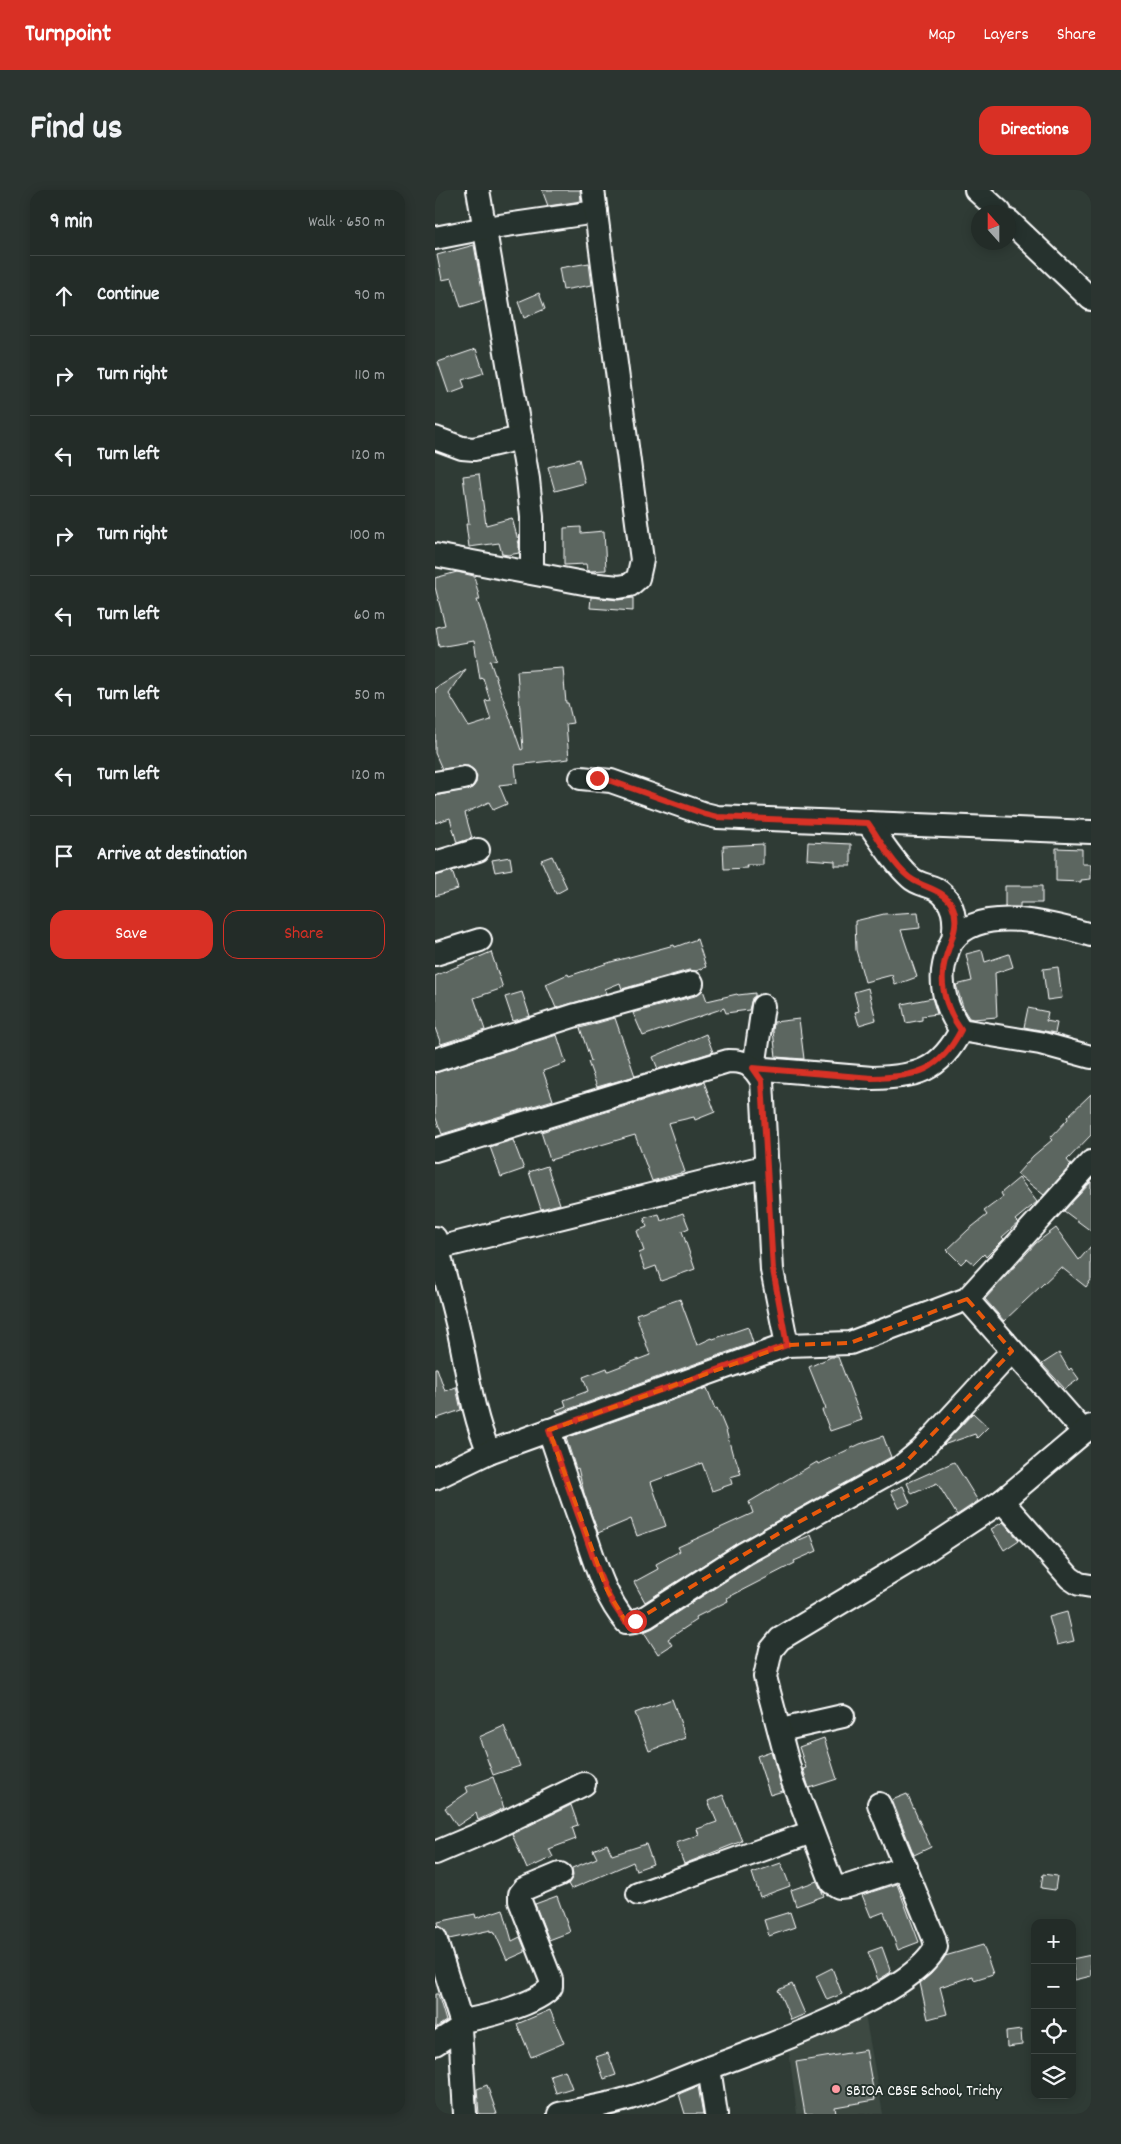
<!DOCTYPE html>
<meta charset="utf-8">
<style>
body{margin:0;font-family:Dekko,sans-serif;background:#2b3430;color:#f1f3f6}
.controls{position:absolute;right:15px;bottom:15px;display:grid;overflow:hidden;border-radius:10px;box-shadow:0 2px 12px #0003}
.controls button{width:45px;height:45px;display:grid;place-items:center;padding:0;border:0;border-bottom:1px solid #404845;background:#232c28;color:#f1f3f6;font:25px sans-serif}
.compass{position:absolute;left:536px;top:15px;width:45px;height:45px;border-radius:50%;background:#232c28;box-shadow:0 2px 12px #0003;rotate:339deg}
.stop{position:absolute;width:15px;height:15px;margin:-11px;border:4px solid #d93025;border-radius:50%;background:#fff}
.stop.end{background:#d93025;border-color:#fff;box-shadow:0 1px 5px #0008}
.list{margin:0;padding:0;list-style:none}
h2{display:flex;justify-content:space-between;align-items:center;height:65px;margin:0;padding:0 20px;font-size:21px}
h2 small{font-size:16px;font-weight:400;color:#a3a7a8}
.list li{display:grid;grid-template-columns:32px 1fr auto;gap:15px;align-items:center;box-sizing:border-box;height:80px;padding:0 20px;border-top:1px solid #404845}
.list b{display:block;font-size:19px;white-space:nowrap}
.list em{font-size:16px;font-style:normal;color:#a3a7a8}
.actions{display:flex;gap:10px;padding:15px 20px}
.actions a{flex:1;padding:11px 0;border:1px solid #d93025;border-radius:15px;text-align:center;font-size:18px;color:#d93025}
.actions .main{background:#d93025;color:#fff}
.icon{flex:none;width:28px;height:28px;fill:none;stroke:currentColor;stroke-width:2;stroke-linecap:round;stroke-linejoin:round}
.map{position:relative;flex:none;width:656px;height:1924px;overflow:hidden;border-radius:15px}
header{display:flex;align-items:center;gap:30px;box-sizing:border-box;height:70px;padding:0 25px;background:#d93025;color:#fff}
header strong{font-size:24px}
nav{display:flex;gap:28px;margin-inline-start:auto;font-size:18px}
.intro{display:flex;align-items:center;justify-content:space-between;box-sizing:border-box;height:120px;padding:0 30px}
h1{margin:0;font-size:35px}
.button{padding:12px 22px;border-radius:15px;background:#d93025;color:#fff;font-size:18px;font-weight:700}
main{display:flex;gap:30px;padding:0 30px}
aside{flex:1;background:#232c28;border-radius:15px;box-shadow:0 2px 12px #0003}
.map>svg:first-child{display:block}
</style>
<header>
<strong>Turnpoint</strong>
<nav><a>Map</a><a>Layers</a><a>Share</a></nav>
</header>
<div class="intro"><h1>Find us</h1><a class="button">Directions</a></div>
<main>
<aside>
<h2>9 min<small>Walk · 650 m</small></h2>
<ul class="list">
<li><svg class="icon" aria-label="ahead" viewBox="0 0 24 24"><path d="M12 20V5M6 11l6-6 6 6"/></svg><div><b>Continue</b></div><em>90 m</em></li>
<li><svg class="icon" aria-label="right" viewBox="0 0 24 24"><path d="M7 20v-9h11M14 6l5 5-5 5"/></svg><div><b>Turn right</b></div><em>110 m</em></li>
<li><svg class="icon" aria-label="left" viewBox="0 0 24 24"><path d="M17 20v-9H6M10 6l-5 5 5 5"/></svg><div><b>Turn left</b></div><em>120 m</em></li>
<li><svg class="icon" aria-label="right" viewBox="0 0 24 24"><path d="M7 20v-9h11M14 6l5 5-5 5"/></svg><div><b>Turn right</b></div><em>100 m</em></li>
<li><svg class="icon" aria-label="left" viewBox="0 0 24 24"><path d="M17 20v-9H6M10 6l-5 5 5 5"/></svg><div><b>Turn left</b></div><em>60 m</em></li>
<li><svg class="icon" aria-label="left" viewBox="0 0 24 24"><path d="M17 20v-9H6M10 6l-5 5 5 5"/></svg><div><b>Turn left</b></div><em>50 m</em></li>
<li><svg class="icon" aria-label="left" viewBox="0 0 24 24"><path d="M17 20v-9H6M10 6l-5 5 5 5"/></svg><div><b>Turn left</b></div><em>120 m</em></li>
<li><svg class="icon" aria-label="arrive" viewBox="0 0 24 24"><path d="M6 21V4h12l-3 4 3 4H6"/></svg><div><b>Arrive at destination</b></div></li>
</ul>
<div class="actions"><a class="main">Save</a><a>Share</a></div>
</aside>
<div class="map">
<svg width="656" height="1924" viewBox="0 0 656 1924">
<rect width="100%" height="100%" fill="#2f3b35"/>
<filter id="ink" filterUnits="userSpaceOnUse"><feTurbulence type="fractalNoise" baseFrequency=".02" numOctaves="2"/><feDisplacementMap in="SourceGraphic" scale="10" xChannelSelector="R" yChannelSelector="G"/><feConvolveMatrix kernelMatrix="1 2 1 2 8 2 1 2 1" color-interpolation-filters="sRGB"/></filter>
<g filter="url(#ink)">
<path fill="#3c4842" d="M430,1825L448,1924H362L353,1854Z"/>
<g fill="#5b6661" stroke="#fff">
<path d="M107,0H145L146,11L113,16Z"/>
<path d="M39,55L49,110L26,117L17,88L7,90L2,65Z"/>
<path d="M154,73L157,95L128,100L124,78Z"/>
<path d="M104,103L110,119L89,128L83,112Z"/>
<path d="M41,159L49,183L27,190L30,198L14,204L3,172Z"/>
<path d="M144,269L150,293L120,301L113,277Z"/>
<path d="M44,284L51,335L77,328L84,354V363L73,365L67,364L64,353L34,357L31,334H34L28,286Z"/>
<path d="M146,337V343L169,341L171,380L155,381L152,380L151,374L129,375V338Z"/>
<path d="M22,382L39,386L45,410H42L62,469L55,471L86,560L88,559L82,481L128,478L131,513H133L138,533L131,534L134,569L80,575L82,593L64,595L72,614L58,620L54,612L30,623L37,648L22,653L15,628L0,633V606L37,598L41,593L42,586L39,580L33,576L7,579L0,563V499L31,479L14,504L34,537L56,530L50,511L55,510L48,488L45,489L39,451L4,457L1,437L10,435L0,397V388Z"/>
<path d="M156,407L183,410L198,408V421L155,418Z"/>
<path d="M373,652L416,654V676H400V671L372,669Z"/>
<path d="M328,654V675H311L312,678L289,679L288,656Z"/>
<path d="M621,658L647,659V674H656V689L646,690V692L621,691Z"/>
<path d="M117,666L132,698L121,704L106,670Z"/>
<path d="M75,667L77,679L60,682L57,670Z"/>
<path d="M17,681L23,699L0,706V686Z"/>
<path d="M570,696H607V713H585V717H570Z"/>
<path d="M483,722L485,738L466,740L482,787L460,795L457,785L430,792L421,760L420,731L449,724Z"/>
<path d="M262,749L271,777L261,781L254,780L187,799L185,793L170,799L172,803L121,818L111,794L133,784L134,786L176,772L239,755L240,757Z"/>
<path d="M547,760L550,772L574,764L578,777L560,783L562,827L538,829L534,828L529,820L521,795L537,791L531,764Z"/>
<path d="M56,762L68,798L39,808L50,840L6,854L0,838V786Z"/>
<path d="M623,777L627,808L612,810L608,779Z"/>
<path d="M433,798L441,830L424,835L420,822L424,821L419,802Z"/>
<path d="M268,800L272,811L302,804L303,805L320,803V806L317,808L314,820L291,823L289,818L208,846L198,823L260,806Z"/>
<path d="M87,802L95,826L78,831L70,807Z"/>
<path d="M497,808L502,824L487,826V830L471,833L467,814Z"/>
<path d="M593,818L613,822L611,831L622,833L620,843L589,837Z"/>
<path d="M180,828L200,886L162,897L153,872L156,871L145,838Z"/>
<path d="M364,829L369,869L341,867L338,841L339,832Z"/>
<path d="M271,844L278,862L223,879L218,867Z"/>
<path d="M122,845L131,873L108,881L118,910L7,944L0,926V883Z"/>
<path d="M269,892L280,922L260,930L259,927L233,933L250,982L217,991L200,945L115,970L106,942Z"/>
<path d="M656,904V945L632,970L636,975L609,1005L582,984L598,966L617,950L615,948L633,929L632,927Z"/>
<path d="M78,950L89,979L66,987L55,957Z"/>
<path d="M112,976L125,1014L106,1019L94,982Z"/>
<path d="M584,988L602,1012L580,1030L583,1033L567,1047L569,1049L551,1067L549,1064L539,1074L532,1068L526,1074L512,1060L533,1040L552,1025L549,1021L568,1007L566,1003Z"/>
<path d="M656,992V1041L629,1021Z"/>
<path d="M248,1023L254,1038L247,1041L260,1079L226,1091L221,1076L210,1080L204,1063L209,1061L202,1041L212,1037L209,1028L224,1024L226,1031Z"/>
<path d="M621,1038L644,1070L656,1056V1090L651,1097L626,1077L569,1131L550,1109L601,1053Z"/>
<path d="M245,1109L262,1155L277,1148L278,1149L313,1137L318,1153L123,1223L121,1220L131,1216L129,1210L153,1201L148,1187L172,1178L173,1181L215,1165L201,1124Z"/>
<path d="M624,1163L634,1180L636,1178L644,1189L630,1199L607,1174Z"/>
<path d="M396,1167H403L427,1230L395,1241L387,1220L391,1219L374,1177Z"/>
<path d="M0,1178H2L10,1201L21,1197L26,1220L0,1229Z"/>
<path d="M272,1198L280,1219L282,1218L291,1240L298,1266H300L306,1284L295,1287L297,1294L277,1301L267,1273L216,1292L231,1336L202,1346L196,1329L163,1343L149,1303L143,1278L141,1279L131,1248Z"/>
<path d="M538,1223L553,1237L542,1248L540,1244L508,1255Z"/>
<path d="M448,1246L456,1267L304,1352L210,1412L199,1392L223,1379L221,1374L245,1361L243,1357L318,1323L314,1312L382,1272L383,1274L425,1254Z"/>
<path d="M519,1272L543,1311L522,1325L502,1293L477,1304L472,1293Z"/>
<path d="M468,1296L475,1313L464,1318L456,1301Z"/>
<path d="M568,1332L584,1350L569,1360L556,1339Z"/>
<path d="M376,1345L382,1361L359,1371L360,1373L292,1408L293,1411L261,1427L262,1430L233,1449L237,1455L223,1464L209,1442L218,1438L317,1374L350,1356Z"/>
<path d="M632,1422L639,1451L622,1455L614,1427Z"/>
<path d="M237,1509L251,1548L214,1561L200,1523Z"/>
<path d="M69,1536L85,1576L58,1585L44,1547Z"/>
<path d="M389,1548L402,1589L374,1598L368,1579L371,1578L364,1557Z"/>
<path d="M336,1561L348,1601L335,1605L322,1566Z"/>
<path d="M58,1587L69,1618L43,1630L41,1623L22,1636L10,1618L33,1602L31,1597Z"/>
<path d="M472,1604L496,1657L479,1665L457,1610Z"/>
<path d="M288,1605L307,1651L249,1674L241,1653L264,1645L262,1639L282,1632L273,1611Z"/>
<path d="M136,1615L143,1635L137,1637L141,1649L114,1659L118,1667L92,1679L77,1644Z"/>
<path d="M172,1654L177,1665L211,1654L218,1674L201,1680L198,1672L136,1699L133,1694L138,1686L137,1678L162,1668L158,1660Z"/>
<path d="M346,1673L355,1696L325,1707L317,1683Z"/>
<path d="M608,1684L622,1686L620,1700L606,1698Z"/>
<path d="M382,1691L389,1706L361,1716L356,1700Z"/>
<path d="M462,1694L484,1752L463,1760L449,1722L436,1727L427,1705Z"/>
<path d="M122,1706L135,1742L114,1750L100,1714Z"/>
<path d="M68,1719L77,1751L85,1747L90,1759V1762L72,1770L59,1741L56,1742V1740L14,1749L9,1739L4,1736L3,1732L40,1724L41,1728Z"/>
<path d="M355,1722L360,1737L334,1746L329,1730Z"/>
<path d="M548,1755L558,1784L539,1790L538,1786L505,1797L512,1824L493,1829L485,1793L496,1784L510,1766Z"/>
<path d="M447,1757L456,1782L443,1790L433,1762Z"/>
<path d="M656,1765V1786L640,1790L637,1769Z"/>
<path d="M397,1778L407,1804L392,1810L381,1786Z"/>
<path d="M357,1794L370,1824L356,1830L343,1800Z"/>
<path d="M0,1804H3L11,1831L0,1838Z"/>
<path d="M115,1820L129,1853L96,1867L82,1834Z"/>
<path d="M586,1840L587,1855L572,1857L571,1842Z"/>
<path d="M431,1860L440,1910L400,1917L401,1924H370L361,1872Z"/>
<path d="M173,1863L181,1885L169,1889L161,1867Z"/>
<path d="M130,1880L137,1898L121,1903L115,1885Z"/>
<path d="M52,1895L62,1924H44L42,1899Z"/>
<path d="M263,1896L268,1924H250L244,1904Z"/>
</g>
<g fill="none" stroke-linecap="round" stroke-linejoin="round">
<g stroke="#fff" stroke-width="26">
<g id="minor">
<path d="M43,0L93,289L97,327V382"/>
<path d="M541,0L565,22"/>
<path d="M574,31L656,109"/>
<path d="M0,48L51,38L161,22"/>
<path d="M0,248L27,258L39,259L86,248"/>
<path d="M0,365L154,394L184,397L195,395L203,388L207,370L158,0"/>
<path d="M146,588L176,591L270,624L282,627L656,642"/>
<path d="M0,593L29,588"/>
<path d="M433,633C447,652 459,673 476,688C482,694 493,695 501,699C520,711 521,730 518,750"/>
<path d="M0,673L43,660"/>
<path d="M656,745C619,734 547,714 518,750C513,756 511,767 509,775C504,797 513,822 526,840L605,853L656,867"/>
<path d="M0,764L45,750"/>
<path d="M328,816L319,878L437,888C482,887 505,881 526,840"/>
<path d="M0,870L141,825L257,793"/>
<path d="M0,960L293,871C312,871 317,875 327,891L337,1080L352,1155"/>
<path d="M0,1048C7,1076 15,1104 22,1133C32,1176 36,1221 54,1262"/>
<path d="M3,1058L332,976"/>
<path d="M532,1109L649,1242"/>
<path d="M114,1240C125,1273 136,1306 148,1338C159,1369 169,1407 191,1432L200,1431L211,1427L310,1363L467,1276L486,1260L577,1161"/>
<path d="M0,1288L54,1262L352,1155L415,1153L532,1109L656,972"/>
<path d="M567,1311L635,1388L644,1394L656,1396"/>
<path d="M346,1540L408,1526"/>
<path d="M0,1663L59,1638L149,1594"/>
<path d="M471,1677L413,1696L404,1697L397,1693L357,1589L330,1487L336,1460L345,1449L480,1368L567,1311L656,1236"/>
<path d="M203,1704L377,1642"/>
<path d="M0,1748L26,1831L25,1838L0,1854"/>
<path d="M26,1831C48,1828 103,1814 116,1797V1790L85,1711V1704L89,1699L125,1684"/>
<path d="M25,1838L30,1924"/>
<path d="M274,1878L281,1924"/>
<path d="M124,1924C148,1919 172,1915 195,1908C219,1901 242,1890 266,1881C319,1861 477,1806 501,1757L499,1748L444,1614"/>
</g>
</g>
<use href="#minor" stroke="#26332d" stroke-width="22"/>
</g>
</g>
<g fill="none" stroke-linecap="round" stroke-linejoin="round" filter="url(#ink)">
<path stroke="#d93025" stroke-width="6" d="M162,588L176,591L270,624L282,627L433,633C445,650 461,680 478,690C491,698 509,700 517,715C528,738 509,759 508,782C506,802 514,824 526,840C505,881 482,887 437,888L318,878L327,891L338,1080L352,1155L114,1240C125,1273 136,1306 148,1338C159,1369 169,1407 191,1432L200,1431"/>
</g>
<path fill="none" stroke="#e8590c" stroke-width="4" stroke-dasharray="10 6" stroke-linejoin="round" d="M532,1109L577,1161L467,1276L351,1339L200,1431L191,1432L172,1400L114,1240L352,1155L415,1153Z"/>
<circle fill="#ff9aa2" stroke="#26332d" stroke-width="2" cx="401" cy="1899" r="5"/>
<g text-anchor="middle" stroke-width="4" stroke-linejoin="round" paint-order="stroke">
<g font-size="16" fill="#fff" stroke="#26332d" text-anchor="start">
<text x="411" y="1905">SBIOA CBSE School, Trichy</text>
</g>
</g>
</svg>
<div class="controls">
<button>+</button>
<button>−</button>
<button><svg class="icon" aria-label="locate" viewBox="0 0 24 24"><circle cx="12" cy="12" r="6"/><path d="M12 2v4M12 18v4M2 12h4M18 12h4"/></svg></button>
<button><svg class="icon" aria-label="layers" viewBox="0 0 24 24"><path d="M12 4l9 5-9 5-9-5zM3 14l9 5 9-5"/></svg></button>
</div>
<svg class="compass" viewBox="-18 -18 36 36"><path d="M0-13l5 13h-10z" fill="#e53935"/><path d="M0 13l5-13h-10z" fill="#a3a7a8"/></svg>
<div class="stop" style="left:200px;top:1431px"></div>
<div class="stop end" style="left:162px;top:588px"></div>
</div>
</main>
